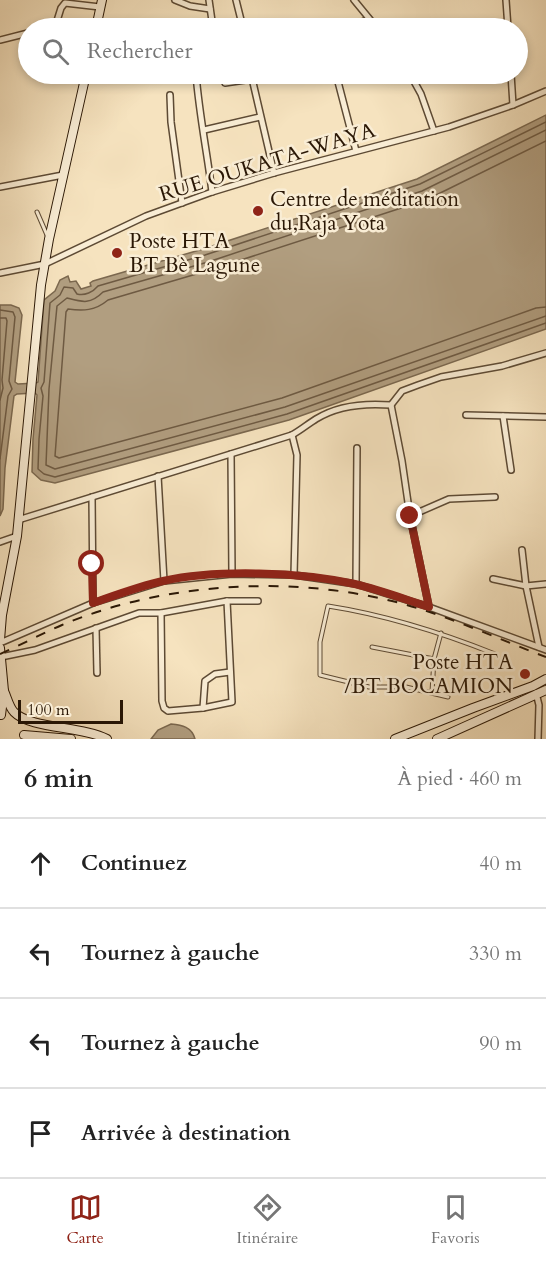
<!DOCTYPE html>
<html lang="fr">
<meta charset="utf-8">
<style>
body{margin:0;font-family:Cardo,serif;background:#f6f6f6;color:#222}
.scale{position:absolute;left:18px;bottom:15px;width:105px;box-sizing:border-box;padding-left:6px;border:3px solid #2a1705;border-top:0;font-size:16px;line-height:21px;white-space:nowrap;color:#2a1705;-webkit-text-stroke:4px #f9edd5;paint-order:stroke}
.stop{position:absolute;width:18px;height:18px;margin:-14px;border:4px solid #8f2418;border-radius:50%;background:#fff}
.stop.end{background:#8f2418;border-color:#fff;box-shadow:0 2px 6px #0008}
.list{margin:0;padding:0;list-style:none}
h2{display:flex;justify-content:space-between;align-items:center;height:78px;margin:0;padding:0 24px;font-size:26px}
h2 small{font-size:20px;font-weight:400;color:#767676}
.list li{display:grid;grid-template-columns:39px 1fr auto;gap:18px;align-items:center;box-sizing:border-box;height:90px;padding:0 24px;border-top:2px solid #e0e0e0}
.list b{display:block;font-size:22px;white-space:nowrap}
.list em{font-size:20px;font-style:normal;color:#767676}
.icon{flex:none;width:33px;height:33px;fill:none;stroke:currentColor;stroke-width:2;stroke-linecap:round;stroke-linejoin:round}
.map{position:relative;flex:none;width:546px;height:739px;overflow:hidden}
.search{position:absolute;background:#fff;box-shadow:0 3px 9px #0003;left:18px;right:18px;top:18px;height:66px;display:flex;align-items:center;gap:15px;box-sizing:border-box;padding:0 21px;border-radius:33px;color:#767676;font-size:22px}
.sheet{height:438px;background:#fff}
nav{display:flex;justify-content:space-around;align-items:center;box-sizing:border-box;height:84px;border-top:2px solid #e0e0e0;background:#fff;font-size:16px;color:#767676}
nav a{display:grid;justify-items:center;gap:3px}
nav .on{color:#8f2418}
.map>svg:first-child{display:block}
</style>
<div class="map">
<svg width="546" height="739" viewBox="0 0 546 739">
<rect width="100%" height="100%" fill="#f6e3bf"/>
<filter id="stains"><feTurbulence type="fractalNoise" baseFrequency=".00333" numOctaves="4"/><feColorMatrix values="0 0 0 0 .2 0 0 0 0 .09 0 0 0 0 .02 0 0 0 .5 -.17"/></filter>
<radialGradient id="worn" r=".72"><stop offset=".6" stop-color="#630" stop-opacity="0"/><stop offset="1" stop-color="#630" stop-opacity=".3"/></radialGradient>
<g fill="#b19e80" stroke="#7b684f" stroke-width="1.5">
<path d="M546,115V329L289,420L55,483L41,480L32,472L33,439L37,395L35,393L17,394L14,396L5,468L3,509L0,516V305H11L19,308L22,315L15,382L18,384L36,383L38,382L44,300L55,291L60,280L68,276L70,282L76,281L81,289L91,286L90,283L93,281L203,249L417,179Z"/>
<path d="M171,724C182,725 192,727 195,739H151L158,730Z"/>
</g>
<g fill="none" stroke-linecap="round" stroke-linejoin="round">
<g stroke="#6e5a42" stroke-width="1.5">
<path d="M546,122L420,184L205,255L98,286C93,292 85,296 77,294L73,288L64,287L60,295L50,303L44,382L41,388L43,396L39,439L38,469L44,474L55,477L287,414L546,323"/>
<path d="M546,130L422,191L208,262L103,292C90,305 82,302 67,298L57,306L49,389L46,465L55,469L285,407L546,316"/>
<path d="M546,141L426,200L210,270L108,300C95,311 83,311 68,309L66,312L55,456L59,458L282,398L536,308L546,307"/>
<path d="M0,310L13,312L15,317L9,381L12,389L8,396L0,459"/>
<path d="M0,318H6L7,321L2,380L3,388L0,400"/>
</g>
<g stroke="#5d4a34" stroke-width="5">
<g id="lane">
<path d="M37,212L47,235"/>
<path d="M372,647L434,659L432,692"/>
<path d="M434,659L441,633"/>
<path d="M448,697L406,687H369L320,675V642L328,606C386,615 440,632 495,654"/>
</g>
</g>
<g stroke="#5d4a34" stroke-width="8">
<g id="street">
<path d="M175,0L190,6L210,9"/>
<path d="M209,0L213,28"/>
<path d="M236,0L243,28"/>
<path d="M354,0L377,28"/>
<path d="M506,0L508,28"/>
<path d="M44,28L56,24L61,8L65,3L100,7"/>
<path d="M349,28L369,19"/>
<path d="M0,40L28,33"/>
<path d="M196,74C199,113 207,152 212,192"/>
<path d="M222,74L225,83L252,79"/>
<path d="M251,74L274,173"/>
<path d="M336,74L356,151"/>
<path d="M410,74L421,94L434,131"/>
<path d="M511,74L513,105"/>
<path d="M170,95L171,122L182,203"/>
<path d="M204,130L260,117"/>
<path d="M0,187L63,175"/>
<path d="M0,273L45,264L146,216L212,192L274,173L449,127L513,105L546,91"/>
<path d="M391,405L402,461L410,516L429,607"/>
<path d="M466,415L546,417"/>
<path d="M503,416L511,470"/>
<path d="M292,435L297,455L294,575"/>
<path d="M231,454L232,574"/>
<path d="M158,476L164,581"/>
<path d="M92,497L93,603"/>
<path d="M410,516L449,499L495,497"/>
<path d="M18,520L292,435C301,430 308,424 316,419C338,405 365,403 391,405L402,391L418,385L441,377L502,366L546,353"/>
<path d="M0,542L17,536"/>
<path d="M522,550L526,586L539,647"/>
<path d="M493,579L526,586L546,584"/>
<path d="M356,584L357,448"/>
<path d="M161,613L162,701L164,708L168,711L203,708L232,702L227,601"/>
<path d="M96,628L97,673"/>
<path d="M0,643L93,603L164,581L232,574L294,575L356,584L429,607L546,650"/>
<path d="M1,657L35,650L139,613H161L227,601H258"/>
<path d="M536,693L539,705L538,739"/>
<path d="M203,708L205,681L215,674L230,672"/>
</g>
</g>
<g stroke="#2a1705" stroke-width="10">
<g id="secondary">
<path d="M96,28L102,0"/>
<path d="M0,640L2,615L17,536L41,285L49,239L86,74"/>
<path d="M0,648L4,691L1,715"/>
<path d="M4,691C7,697 9,707 14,712C30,729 83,726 107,739"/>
<path d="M24,735L71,739"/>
<path d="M395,739L473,708L533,686L546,679"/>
<path d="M437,739L546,690"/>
</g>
</g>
<use href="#lane" stroke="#f9edd5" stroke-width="3"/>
<use href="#street" stroke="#f9edd5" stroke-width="5"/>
<use href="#secondary" stroke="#f9edd5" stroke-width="8"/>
<path stroke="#2a1705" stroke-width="2" stroke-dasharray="10 10" stroke-linecap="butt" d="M0,654C21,645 41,634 62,625C162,583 287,575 392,601C445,614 495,638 546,657"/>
</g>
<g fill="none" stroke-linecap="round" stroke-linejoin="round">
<path stroke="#8f2418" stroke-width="8" d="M92,564L93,603C116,595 140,586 163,581C218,569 300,572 355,584C380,590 404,599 429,607L410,516"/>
</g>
<g fill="#8f2418" stroke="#f9edd5" stroke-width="2">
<circle cx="258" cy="211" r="6"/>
<circle cx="117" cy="253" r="6"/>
<circle cx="525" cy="674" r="6"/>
</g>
<g text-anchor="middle" stroke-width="5" stroke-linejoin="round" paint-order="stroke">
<g font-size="21" fill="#2a1705" stroke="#f9edd5">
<text transform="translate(267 162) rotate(-17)" y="7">RUE OUKATA-WAYA</text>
</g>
<g font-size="21" fill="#2a1705" stroke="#f9edd5" text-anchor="start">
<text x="270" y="206">Centre de méditation<tspan x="270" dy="24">du,Raja Yota</tspan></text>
<text x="129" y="248">Poste HTA<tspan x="129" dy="24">BT Bè Lagune</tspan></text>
<text x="513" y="669" text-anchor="end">Poste HTA<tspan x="513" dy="24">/BT BOCAMION</tspan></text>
</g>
</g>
<rect width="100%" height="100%" filter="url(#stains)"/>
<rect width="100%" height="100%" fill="url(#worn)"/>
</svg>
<div class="scale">100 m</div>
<div class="stop" style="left:92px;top:564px"></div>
<div class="stop end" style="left:410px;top:516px"></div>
<div class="search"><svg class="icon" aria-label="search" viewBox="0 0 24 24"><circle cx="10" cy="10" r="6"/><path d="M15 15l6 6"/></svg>Rechercher</div>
</div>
<section class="sheet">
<h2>6 min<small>À pied · 460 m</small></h2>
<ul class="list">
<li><svg class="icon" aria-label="ahead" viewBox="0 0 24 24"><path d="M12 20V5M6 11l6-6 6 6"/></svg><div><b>Continuez</b></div><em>40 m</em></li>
<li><svg class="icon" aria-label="left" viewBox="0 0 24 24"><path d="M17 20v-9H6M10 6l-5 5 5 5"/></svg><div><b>Tournez à gauche</b></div><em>330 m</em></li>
<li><svg class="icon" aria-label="left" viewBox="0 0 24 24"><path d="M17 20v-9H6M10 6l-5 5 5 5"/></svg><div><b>Tournez à gauche</b></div><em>90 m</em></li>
<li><svg class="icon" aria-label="arrive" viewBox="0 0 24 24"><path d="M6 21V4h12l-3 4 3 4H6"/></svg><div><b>Arrivée à destination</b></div></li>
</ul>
</section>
<nav>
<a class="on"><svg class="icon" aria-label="map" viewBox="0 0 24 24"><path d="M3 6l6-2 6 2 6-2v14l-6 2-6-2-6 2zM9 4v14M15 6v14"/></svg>Carte</a>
<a><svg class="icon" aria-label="directions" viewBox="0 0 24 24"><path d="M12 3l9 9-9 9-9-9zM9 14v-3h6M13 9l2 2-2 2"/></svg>Itinéraire</a>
<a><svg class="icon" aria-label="saved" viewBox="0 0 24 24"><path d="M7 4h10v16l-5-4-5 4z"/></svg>Favoris</a>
</nav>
